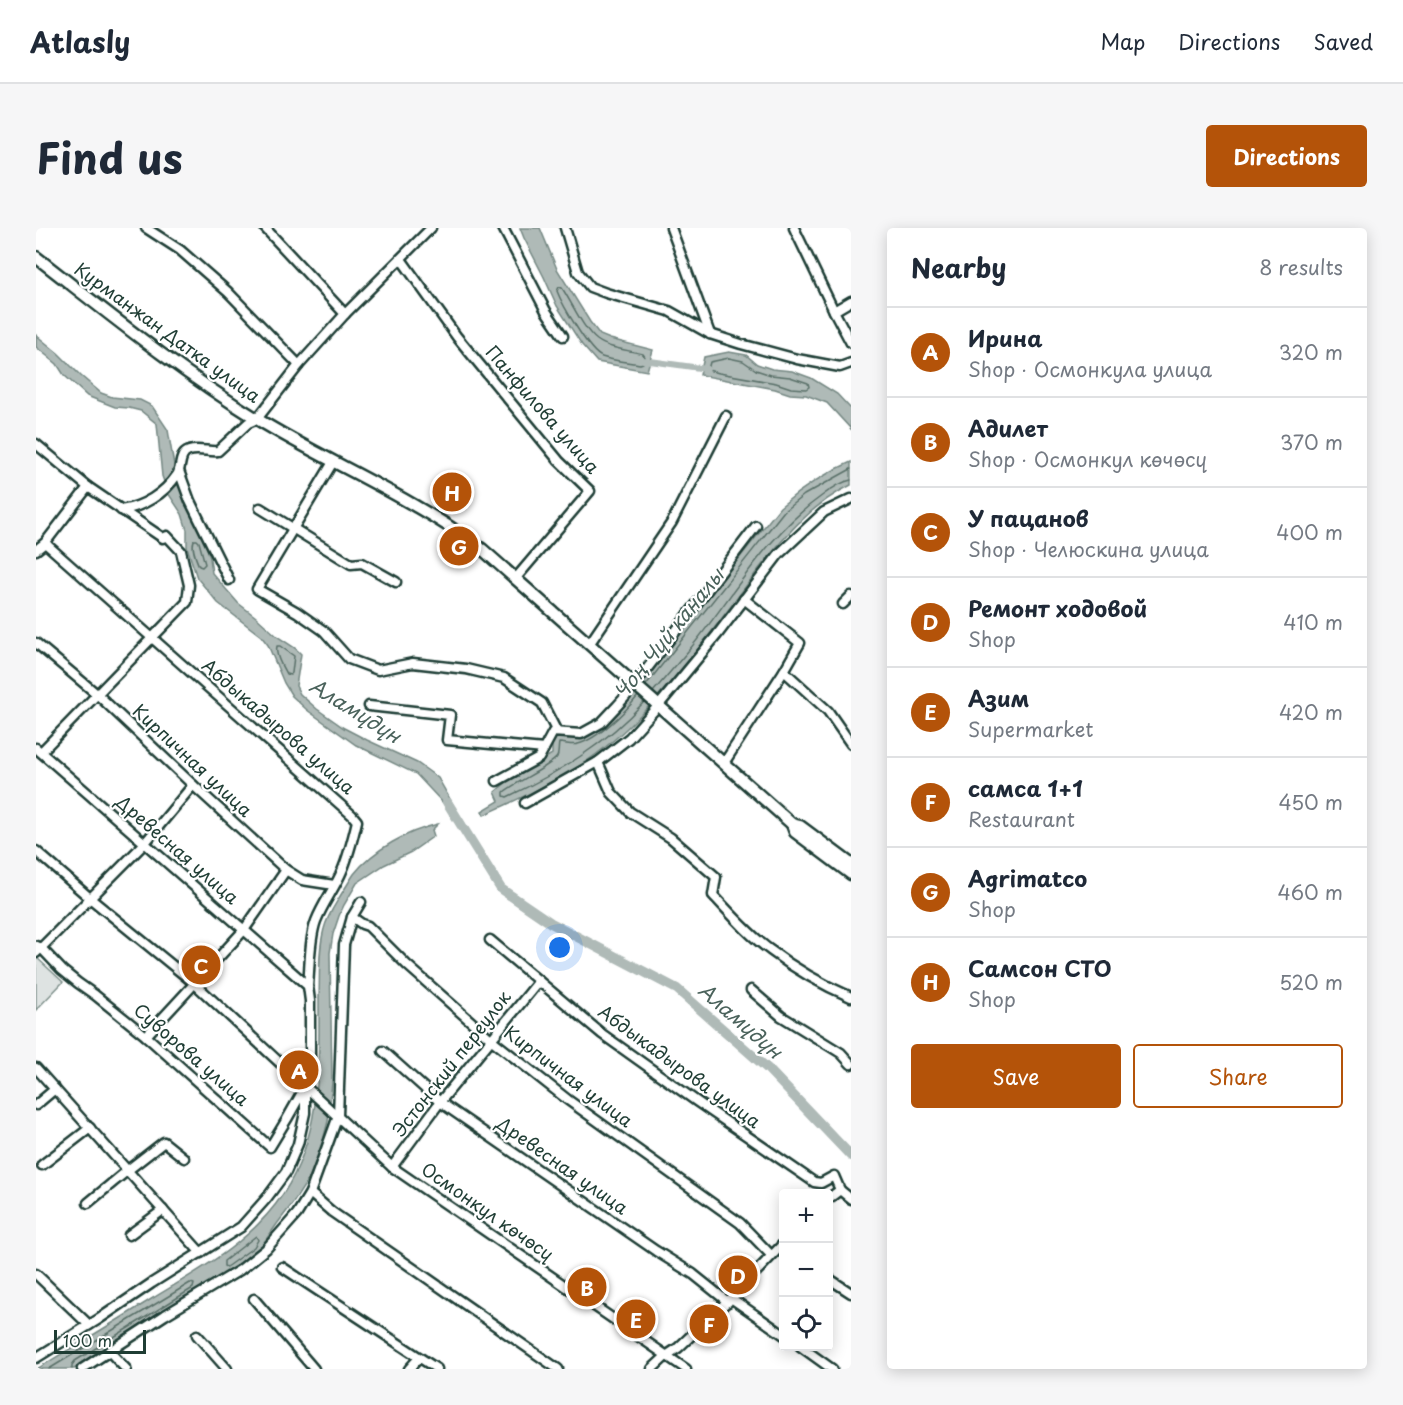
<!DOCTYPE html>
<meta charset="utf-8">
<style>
body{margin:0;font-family:"Playpen Sans",sans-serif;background:#f6f6f7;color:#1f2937}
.controls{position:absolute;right:18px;bottom:18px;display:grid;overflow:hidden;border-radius:6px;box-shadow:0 3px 15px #0003}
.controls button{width:54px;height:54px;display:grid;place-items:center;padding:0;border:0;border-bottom:2px solid #e0e1e3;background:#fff;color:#1f2937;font:30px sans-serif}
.scale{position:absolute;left:18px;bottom:15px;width:92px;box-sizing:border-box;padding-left:6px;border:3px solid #1f3d34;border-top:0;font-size:16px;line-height:21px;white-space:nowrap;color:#1f3d34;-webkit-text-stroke:4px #fff;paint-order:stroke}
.you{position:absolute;left:524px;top:720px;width:21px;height:21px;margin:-15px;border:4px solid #fff;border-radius:50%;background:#1a73e8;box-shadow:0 0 0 9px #1a73e833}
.badge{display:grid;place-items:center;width:39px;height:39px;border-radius:50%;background:#b45309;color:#fff;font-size:20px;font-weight:700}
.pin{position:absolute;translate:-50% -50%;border:3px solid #fff;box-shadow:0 2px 6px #0006}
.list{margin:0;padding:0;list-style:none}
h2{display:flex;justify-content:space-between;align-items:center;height:78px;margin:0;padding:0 24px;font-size:26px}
h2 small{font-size:20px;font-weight:400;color:#747a83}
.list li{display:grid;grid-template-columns:39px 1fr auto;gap:18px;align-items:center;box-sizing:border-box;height:90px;padding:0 24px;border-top:2px solid #e0e1e3}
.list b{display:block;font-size:22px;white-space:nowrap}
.list p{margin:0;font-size:20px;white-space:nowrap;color:#747a83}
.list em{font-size:20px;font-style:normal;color:#747a83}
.actions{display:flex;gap:12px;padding:18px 24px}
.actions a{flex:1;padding:14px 0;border:2px solid #b45309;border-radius:6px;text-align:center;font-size:21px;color:#b45309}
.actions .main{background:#b45309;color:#fff}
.icon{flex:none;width:33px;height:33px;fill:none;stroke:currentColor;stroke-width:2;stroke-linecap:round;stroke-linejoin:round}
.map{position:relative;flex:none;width:815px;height:1141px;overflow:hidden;border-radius:6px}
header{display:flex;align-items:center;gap:36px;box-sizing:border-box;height:84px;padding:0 30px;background:#fff;border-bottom:2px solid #e0e1e3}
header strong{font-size:28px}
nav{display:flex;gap:33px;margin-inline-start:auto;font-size:21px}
.intro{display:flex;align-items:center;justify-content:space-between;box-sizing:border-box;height:144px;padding:0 36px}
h1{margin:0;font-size:42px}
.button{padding:15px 27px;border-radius:6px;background:#b45309;color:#fff;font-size:21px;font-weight:700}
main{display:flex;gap:36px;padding:0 36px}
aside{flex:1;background:#fff;border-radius:6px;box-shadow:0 3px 15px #0003}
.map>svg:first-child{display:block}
</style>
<header>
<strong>Atlasly</strong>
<nav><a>Map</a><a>Directions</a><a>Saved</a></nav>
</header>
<div class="intro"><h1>Find us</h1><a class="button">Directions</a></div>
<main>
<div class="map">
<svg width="815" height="1141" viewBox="0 0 815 1141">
<rect width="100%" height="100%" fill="#fff"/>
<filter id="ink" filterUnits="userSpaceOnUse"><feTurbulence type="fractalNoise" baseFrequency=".0167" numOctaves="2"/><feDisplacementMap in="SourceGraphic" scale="12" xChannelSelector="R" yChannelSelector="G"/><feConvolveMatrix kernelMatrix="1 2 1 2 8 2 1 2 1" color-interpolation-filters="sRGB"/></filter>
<g filter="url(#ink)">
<path fill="#dee3e2" stroke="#7e908b" stroke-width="1.5" d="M0,729L27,754L0,782Z"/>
<g fill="#afbab7" stroke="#758883" stroke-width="1.5">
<path d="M484,0H504L521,41L554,94L564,107L574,111L617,122L611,143L561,134L546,117L521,78L508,49L488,10Z"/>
<path d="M0,107L22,125L45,148L65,165L76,169L104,172L116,178L132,202L141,255L164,297L174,330L176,345L202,375L220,389L242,409L259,420L265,426L260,458L264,466L281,481L308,500L331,512L381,535L391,542L402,550L422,585L415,587L408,576L380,546L320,517L271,482L256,468L248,455L232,417L225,408L182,375L161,350L151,319V302L146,286L132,265L126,248L121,196L105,183L93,180L79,179L51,168L28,147L21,136L0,119Z"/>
<path d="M693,124L710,127L721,136L736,141L756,143L775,150L801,166L815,181V201L791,175L770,167L754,166L739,161L664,147L668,129Z"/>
<path d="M815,234V257C773,278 747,310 719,346C699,373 679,400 658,426C631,459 601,494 567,521C532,549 489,568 448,587L446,583L463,573L459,564L473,552L516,526V512C523,504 533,512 542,510L589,474L744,279C765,261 789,245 815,234Z"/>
<path d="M402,596L396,602L398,608L375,624L348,637L321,655L308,677L303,688L297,706L294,725L296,854L292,893L284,924L272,952L257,975L241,996L222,1023L197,1042L38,1141H1C40,1117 79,1094 117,1070C165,1041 215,1014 247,966C286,907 283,837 283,769C284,747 282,723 288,701C291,688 299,677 306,665C310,659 314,652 318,646C338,621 372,603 402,596Z"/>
</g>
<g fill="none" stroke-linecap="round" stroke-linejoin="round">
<g stroke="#596f68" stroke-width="1.5">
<path d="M523,59L526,60C536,75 547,101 561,112C573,121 593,122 607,126L609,129L607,135L604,136C592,134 578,133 566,129C553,124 526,76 521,63Z"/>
<path d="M693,130L707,133L720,142L735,147L754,149L772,155L773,159L770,161L755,160L740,155L683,145L672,142L674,134Z"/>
<path d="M158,312H161L163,314L169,336L166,339L163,338C160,331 155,320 158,312Z"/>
<path d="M241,418H244L258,428L256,445L254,447L250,446C246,438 239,427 241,418Z"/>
<path d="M610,457L748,283L768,267L815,241"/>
<path d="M617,464C629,450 641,436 653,422C696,370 731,306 787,267C795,261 805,254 815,252"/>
<path d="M602,468C589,484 562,511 542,516C536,518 530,515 523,515C522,519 523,525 521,529C516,537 479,555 468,564V568L471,569C522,545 570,516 608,474"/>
<path d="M220,1008L222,1012L218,1019L193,1037L190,1039L188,1038V1033Z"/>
<path d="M13,1141L154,1055L158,1056L157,1060L39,1133L36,1137V1141"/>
</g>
<path stroke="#afbab7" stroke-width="6" d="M607,132L671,141"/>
<path stroke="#afbab7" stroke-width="10" d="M411,574L465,661L515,695L641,761L732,841L815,928"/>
<g stroke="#1f3d34" stroke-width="13">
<g id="minor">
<path d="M110,0L144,22L192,64L263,137"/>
<path d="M229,0L309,86"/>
<path d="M467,0L510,83L527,108"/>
<path d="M529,0L542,44L554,59L570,65L633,83L674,106L705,116L761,131L804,139L815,135"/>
<path d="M635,0L674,106"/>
<path d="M758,0L798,83L815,115"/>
<path d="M365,31L421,109L523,233L554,263L480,350"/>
<path d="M798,83L815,73"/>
<path d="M0,216L52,259L127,310L131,308L145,323L153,357L151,374L5,524"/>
<path d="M297,234L221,361L261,384L288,403L313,431L342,442L377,435L430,441L468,450L506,475L521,504"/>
<path d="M143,243L154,273L193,352"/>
<path d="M224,280L315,336L326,335L360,354"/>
<path d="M85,282C107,279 128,266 141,247C146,240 142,227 153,223C162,220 173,224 182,223L212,195L221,191L263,137L309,86L395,0"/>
<path d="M9,315L316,587L321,593C317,610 313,627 306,643C299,660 287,675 280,693C273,712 274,738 272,758"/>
<path d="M0,322L9,315L52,259"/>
<path d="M807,376L815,368"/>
<path d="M0,415L62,467L157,557L250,642L266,652L298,657"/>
<path d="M554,415L636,294L690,188"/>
<path d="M748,443L792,483L815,516"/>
<path d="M333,478L414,487L411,512L508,521"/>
<path d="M0,520L272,758L274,773V835L269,858V885L262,916L250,944L230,971L205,999L116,1055L63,1091L0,1130"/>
<path d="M562,534L575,564L594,584L635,610L680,649L677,667C695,686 713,707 734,722C759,741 787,757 815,769"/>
<path d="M688,535L748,443L764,415L708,371"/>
<path d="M461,553L503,530L517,504L545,506L565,495L581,478L590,468L593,460L607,446L720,298"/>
<path d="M489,575L562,534L593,510L623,477L681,407L743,326L788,284L815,271"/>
<path d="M0,623L55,671L158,755L356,939L650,1141"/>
<path d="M316,689L326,696L332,698L371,737L456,812L532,872L704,995L735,1027"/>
<path d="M454,712L566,806L660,873L778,954L785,955L798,948L804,962L815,971"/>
<path d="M0,718L7,722L26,742L42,755L59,767L110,808L234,919L251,891L268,861"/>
<path d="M0,725L108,616L157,557"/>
<path d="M715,762L745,788L805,825L815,836"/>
<path d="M110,808L208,702L250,642"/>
<path d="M347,823L404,874L620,1023L657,1046L692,1074"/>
<path d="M0,840L165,1025"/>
<path d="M0,877L19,861"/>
<path d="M6,937L54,900"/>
<path d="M356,939L404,874L503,753"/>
<path d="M274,965L296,984L522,1141"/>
<path d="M792,971L804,962"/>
<path d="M52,975L92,942L128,914L148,930"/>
<path d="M93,1007L127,982"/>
<path d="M246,1039L401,1141"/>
<path d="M0,1046L53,1097"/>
<path d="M792,1050L815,1065"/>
<path d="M695,1070L748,1107"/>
<path d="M218,1071L278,1141"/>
<path d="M161,1107L191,1141"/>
<path d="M764,1118L796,1141"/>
<path d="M73,1123L90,1141"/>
<path d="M46,1141L129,1087L204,1042L230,1021L261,986L274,965L302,888L308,717L316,689L325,674"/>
<path d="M373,1141L383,1130"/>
<path d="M616,1141L630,1128L642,1120L695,1070L748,1015"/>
</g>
</g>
<g stroke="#1f3d34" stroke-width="15">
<g id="major">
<path d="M0,29C72,85 143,143 221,191C273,223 329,248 381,279C404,292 425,306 446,321L756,596L764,598L815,636"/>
<path d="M756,596L759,604L815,646"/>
</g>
</g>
<use href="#minor" stroke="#fff" stroke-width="8"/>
<use href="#major" stroke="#fff" stroke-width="10"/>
</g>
</g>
<g text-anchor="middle" stroke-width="4.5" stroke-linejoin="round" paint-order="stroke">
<g font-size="18" fill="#1f3d34" stroke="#fff">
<text transform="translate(131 105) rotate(36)" y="6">Курманжан Датка улица</text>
<text transform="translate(506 182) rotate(49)" y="6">Панфилова улица</text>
<text transform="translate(242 499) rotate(41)" y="6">Абдыкадырова улица</text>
<text transform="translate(156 533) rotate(43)" y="6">Кирпичная улица</text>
<text transform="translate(141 622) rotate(41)" y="6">Древесная улица</text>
<text transform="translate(155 827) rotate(41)" y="6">Суворова улица</text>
<text transform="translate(416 836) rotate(-52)" y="6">Эстонский переулок</text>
<text transform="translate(643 839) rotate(36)" y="6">Абдыкадырова улица</text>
<text transform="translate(532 849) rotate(37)" y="6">Кирпичная улица</text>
<text transform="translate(526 938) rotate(35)" y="6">Древесная улица</text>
<text transform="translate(451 984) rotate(35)" y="6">Осмонкул көчөсү</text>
</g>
<g font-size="20" font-style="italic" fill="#4a625b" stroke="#fff">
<text transform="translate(633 406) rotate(-51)" y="7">Чоң Чүй каналы</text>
<text transform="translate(319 483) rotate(32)" y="7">Аламүдүн</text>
<text transform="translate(704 793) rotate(41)" y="7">Аламүдүн</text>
</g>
</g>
</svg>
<div class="controls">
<button>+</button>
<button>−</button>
<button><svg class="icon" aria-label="locate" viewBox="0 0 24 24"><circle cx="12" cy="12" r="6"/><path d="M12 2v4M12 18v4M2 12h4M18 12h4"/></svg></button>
</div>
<div class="scale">100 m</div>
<div class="you"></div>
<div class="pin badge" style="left:263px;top:842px">A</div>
<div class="pin badge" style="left:551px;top:1059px">B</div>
<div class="pin badge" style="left:165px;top:737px">C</div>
<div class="pin badge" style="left:702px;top:1047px">D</div>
<div class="pin badge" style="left:600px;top:1091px">E</div>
<div class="pin badge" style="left:673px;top:1096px">F</div>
<div class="pin badge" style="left:423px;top:318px">G</div>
<div class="pin badge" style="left:416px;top:264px">H</div>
</div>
<aside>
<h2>Nearby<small>8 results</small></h2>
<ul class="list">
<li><span class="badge">A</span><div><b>Ирина</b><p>Shop · Осмонкула улица</p></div><em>320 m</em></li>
<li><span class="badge">B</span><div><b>Адилет</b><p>Shop · Осмонкул көчөсү</p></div><em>370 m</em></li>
<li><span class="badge">C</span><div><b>У пацанов</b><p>Shop · Челюскина улица</p></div><em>400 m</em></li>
<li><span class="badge">D</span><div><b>Ремонт ходовой</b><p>Shop</p></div><em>410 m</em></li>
<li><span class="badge">E</span><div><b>Азим</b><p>Supermarket</p></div><em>420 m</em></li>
<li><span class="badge">F</span><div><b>самса 1+1</b><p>Restaurant</p></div><em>450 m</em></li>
<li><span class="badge">G</span><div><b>Agrimatco</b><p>Shop</p></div><em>460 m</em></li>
<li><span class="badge">H</span><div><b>Самсон СТО</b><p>Shop</p></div><em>520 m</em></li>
</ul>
<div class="actions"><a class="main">Save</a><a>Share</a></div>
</aside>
</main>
